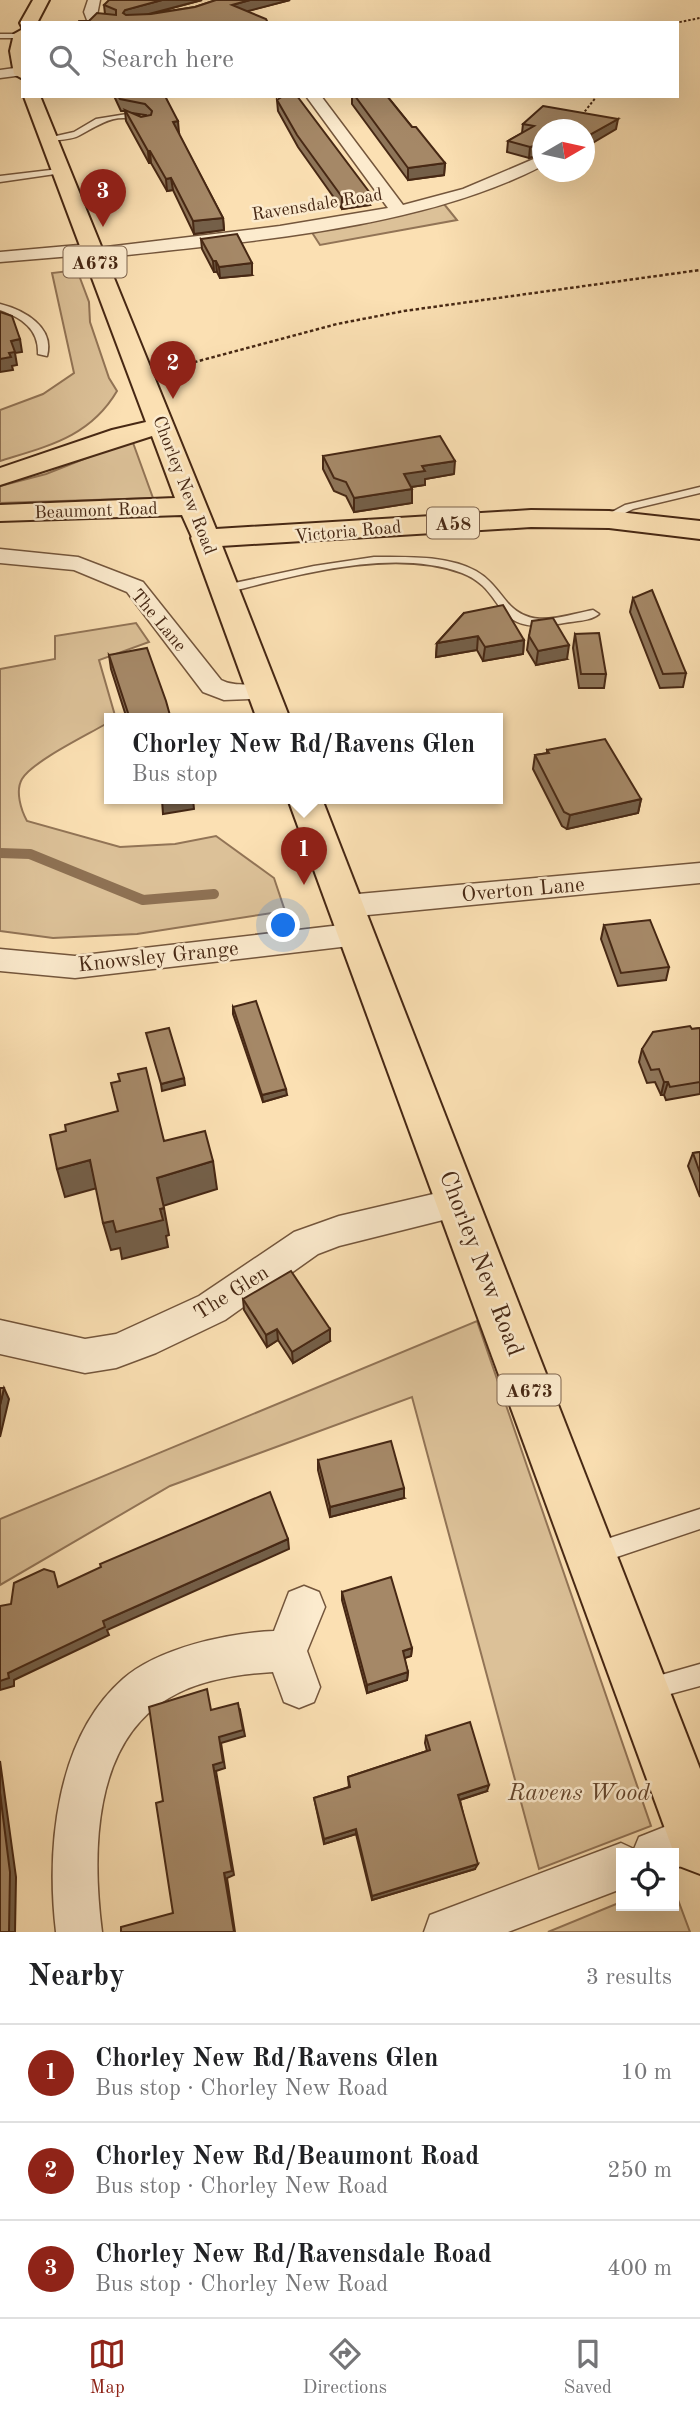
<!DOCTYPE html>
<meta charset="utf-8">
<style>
body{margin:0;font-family:"Old Standard TT",serif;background:#f2f2f2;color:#202124}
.controls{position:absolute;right:21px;bottom:21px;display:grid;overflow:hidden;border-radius:0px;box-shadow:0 7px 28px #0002}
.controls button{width:63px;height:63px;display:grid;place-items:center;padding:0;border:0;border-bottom:2px solid #e0e0e0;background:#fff;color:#202124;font:35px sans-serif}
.compass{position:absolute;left:532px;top:119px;width:63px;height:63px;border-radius:50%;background:#fff;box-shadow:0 7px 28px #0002;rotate:81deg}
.you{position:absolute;left:284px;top:926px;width:24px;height:24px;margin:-18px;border:5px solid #fff;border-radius:50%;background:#1a73e8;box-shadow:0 0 0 10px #1a73e833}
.badge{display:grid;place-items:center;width:46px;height:46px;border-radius:50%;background:#8f2418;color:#fff;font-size:23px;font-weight:700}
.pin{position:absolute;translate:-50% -58px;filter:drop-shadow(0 2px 4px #0008)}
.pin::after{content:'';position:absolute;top:37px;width:24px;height:21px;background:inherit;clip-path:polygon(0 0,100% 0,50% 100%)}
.popup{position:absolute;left:104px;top:713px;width:399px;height:91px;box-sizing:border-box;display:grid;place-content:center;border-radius:0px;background:#fff;filter:drop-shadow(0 2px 5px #0005);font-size:23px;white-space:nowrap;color:#757577}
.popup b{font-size:26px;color:#202124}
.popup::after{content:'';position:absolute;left:50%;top:100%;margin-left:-14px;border:14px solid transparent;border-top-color:#fff}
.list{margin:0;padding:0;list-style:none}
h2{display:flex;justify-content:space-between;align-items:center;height:91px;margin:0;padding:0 28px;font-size:30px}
h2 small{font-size:23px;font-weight:400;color:#757577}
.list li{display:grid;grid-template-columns:46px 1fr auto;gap:21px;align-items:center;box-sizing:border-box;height:98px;padding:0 28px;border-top:2px solid #e0e0e0}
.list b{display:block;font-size:26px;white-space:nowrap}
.list p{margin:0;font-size:23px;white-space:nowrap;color:#757577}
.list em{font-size:23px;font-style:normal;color:#757577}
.icon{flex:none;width:38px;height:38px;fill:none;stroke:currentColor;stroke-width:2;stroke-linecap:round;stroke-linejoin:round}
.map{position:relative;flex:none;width:700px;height:1932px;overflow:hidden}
.search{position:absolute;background:#fff;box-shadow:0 7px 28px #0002;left:21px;right:21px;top:21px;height:77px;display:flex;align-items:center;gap:18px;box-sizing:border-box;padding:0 24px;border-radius:0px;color:#757577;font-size:26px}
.sheet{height:385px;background:#fff}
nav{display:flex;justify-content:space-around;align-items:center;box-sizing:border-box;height:98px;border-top:2px solid #e0e0e0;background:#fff;font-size:19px;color:#757577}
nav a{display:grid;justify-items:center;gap:4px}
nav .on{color:#8f2418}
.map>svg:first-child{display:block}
</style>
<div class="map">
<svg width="700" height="1932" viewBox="0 0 700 1932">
<rect width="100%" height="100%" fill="#fbe0b3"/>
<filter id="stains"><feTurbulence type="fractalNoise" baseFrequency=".00286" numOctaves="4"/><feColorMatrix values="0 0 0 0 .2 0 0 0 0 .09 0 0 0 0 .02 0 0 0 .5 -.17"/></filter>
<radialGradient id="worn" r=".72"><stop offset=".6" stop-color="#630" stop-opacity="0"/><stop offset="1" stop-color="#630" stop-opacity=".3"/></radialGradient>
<g fill="#dcc198" stroke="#927456" stroke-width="2">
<path d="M444,204L457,220L320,245L311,231Z"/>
<path d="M77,270L89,302L90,322L109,378L117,391C90,437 48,446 0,461V410L43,394L74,373L52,273Z"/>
<path d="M132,440L153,498L0,503V486L46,474Z"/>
<path d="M136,623L149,642L99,660L116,719H110V725H104C85,736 32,762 22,779C15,791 21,810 27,821L120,847L175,844L216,836L274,878L285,911L137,934L53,938L0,931V669L55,659V636Z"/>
<path d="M477,1321L651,1826L539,1869L412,1397L170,1486L0,1585V1519Z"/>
<path d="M674,1889L690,1932H548L621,1902V1906H674Z"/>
</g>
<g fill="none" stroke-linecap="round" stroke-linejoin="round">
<path stroke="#8e7153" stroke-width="7" d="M0,853L31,854"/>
<path stroke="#8e7153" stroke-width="10" d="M0,853L30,854L143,900L214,894"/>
<g stroke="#74563c" stroke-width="3">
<g id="lane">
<path d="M0,34H22L23,38H0Z"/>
<path d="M127,114L147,119L143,121C114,113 104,122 80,135C72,140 57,140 47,141L43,139L74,132L96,119Z"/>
<path d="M59,169L63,171L62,173L0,182V176Z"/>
<path d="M0,304C24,310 55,327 47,356L38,354C39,329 22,318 0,310Z"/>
<path d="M700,487V493L633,509L609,521H601L599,519L625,505Z"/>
<path d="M374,557C407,557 447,555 476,571C489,578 498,591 507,602C531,630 561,616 593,610L599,614C591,621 575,621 564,623C489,638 509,591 462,573C391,547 295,576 225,593L219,589L225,585L314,566Z"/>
<path d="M700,1509V1529L593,1565L585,1562L582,1554L585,1546Z"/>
<path d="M700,1664V1686L648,1700L640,1697L637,1689L640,1681Z"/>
</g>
</g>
<g stroke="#74563c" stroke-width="3">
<g id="street">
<path d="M88,0H100L97,15L116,23L87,20L84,12Z"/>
<path d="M22,67L23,75L0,78V70Z"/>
<path d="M306,96H321L403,205L463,189L536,158L542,157V166C415,232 234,242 92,259L84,255L0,262V252L90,244L98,248L280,226L388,208Z"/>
<path d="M0,549L78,557L143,582L221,680C236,688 256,682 273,686L276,692L273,698L224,700L203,692L127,592L74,570L0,563Z"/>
<path d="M700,863V883L347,917L337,913L333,906L337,899L347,895Z"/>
<path d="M358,923L368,926L373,934L368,942L358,945L75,978L0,971V949L75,956Z"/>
<path d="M459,1188L471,1193L476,1203L471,1213L339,1246L318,1254L225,1320L156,1353L116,1368L85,1373L0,1354V1320L85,1339L116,1334L199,1296L294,1232L339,1216Z"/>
<path d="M304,1586L319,1592L325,1607L307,1651L320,1687L314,1702L299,1708L284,1702L273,1672C239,1674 199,1680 169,1698C92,1743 92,1854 102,1932H56C46,1848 56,1738 123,1679C158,1648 228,1633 274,1631L289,1592Z"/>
<path d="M697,1814L700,1816V1858L674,1869V1853H621V1889L508,1932H424L430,1915L621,1843L634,1849L639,1837Z"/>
</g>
</g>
<g stroke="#472814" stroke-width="4">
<g id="primary">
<path d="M205,529L215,532L219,538L290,719H257L191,538L195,532Z"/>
<path d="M288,799H322L700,1769V1874L679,1866L671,1845Z"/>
</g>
</g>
<g stroke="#472814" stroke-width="4">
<g id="highway">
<path d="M33,0H49L37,23H23L22,27L20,23Z"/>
<path d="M23,29V79L14,74L10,51L14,34Z"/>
<path d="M23,94L40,96L216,529L531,510L609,511L700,521V539L609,528L531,527L205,547L195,544L182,515L0,521V505L175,498L152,436L0,485V468L112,430L146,422Z"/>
</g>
</g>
<g stroke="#472814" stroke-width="2" stroke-dasharray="2.5 2" stroke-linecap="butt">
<path d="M675,23L700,18"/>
<path d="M582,115L597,96"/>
</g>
<path stroke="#472814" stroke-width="2.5" stroke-dasharray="3.5 2.5" stroke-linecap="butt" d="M165,370L337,324L404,311L700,270"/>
<use href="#lane" fill="#fcebce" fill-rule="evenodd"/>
<use href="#street" fill="#fcebce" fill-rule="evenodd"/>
<use href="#primary" fill="#fbe0b3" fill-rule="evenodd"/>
<use href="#highway" fill="#fbe0b3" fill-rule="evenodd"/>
</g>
<g fill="#8e7559" stroke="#472814" stroke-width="2" fill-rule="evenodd">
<path d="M202,0L150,14L195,7L216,0H290L247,11L89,21L105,14L104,5Z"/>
<path d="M114,96H165L179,133H178L223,218L224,230L194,234L173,190L167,191L151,163H149L126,121L125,111H121ZM132,113L146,115V116L141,117Z"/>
<path d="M352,96H387L412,127L445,163L444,175L408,180L352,104Z"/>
<path d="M277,100L370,205L342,209L298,147L278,111Z"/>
<path d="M523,124L616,129L542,130V156V154L529,158L507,152L508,141L522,133Z"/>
<path d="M201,239L252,275L220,278L217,272H214L202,249Z"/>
<path d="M323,456L454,474L425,479V485L411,487L412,503L354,512L346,496L334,491L323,469Z"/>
<path d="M633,598L686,673L683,687L660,688L630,612Z"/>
<path d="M464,613L524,640L523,654L483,661L477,650L436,657L437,643Z"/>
<path d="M575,634L606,674L604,688H579L573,648Z"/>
<path d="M529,636L567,659L536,665L527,650Z"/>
<path d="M109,655L171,719H127L111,669Z"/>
<path d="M547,750L641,799L638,813L567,829L562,826L533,769L535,755L547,753Z"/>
<path d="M604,925L669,967L666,980L618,986L601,939Z"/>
<path d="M233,1007L287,1095L263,1102L233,1014Z"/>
<path d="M700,1028V1094L666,1100L664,1095H661L655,1082L647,1083L639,1062L642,1049L692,1029Z"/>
<path d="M700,1152V1197L688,1166L693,1153Z"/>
<path d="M243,1299L330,1341L293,1363L278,1340L267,1347L244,1310Z"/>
<path d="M318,1460L404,1498L330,1517L318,1470Z"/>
<path d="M342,1592L412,1648L411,1656L404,1658L408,1672L407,1680L367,1693L342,1600Z"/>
<path d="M426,1736L487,1791L460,1800L475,1869L372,1900L356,1834L324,1844L314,1798L349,1787L348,1777L427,1751L425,1743Z"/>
</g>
<g fill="#745f48" stroke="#472814" stroke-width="2">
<path d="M162,0H202L126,20L123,13L125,10Z"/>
<path d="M250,0H290L233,15L232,5Z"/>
<path d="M618,119L616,129L584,148V138Z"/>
<path d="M178,121L179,133L174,134L173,122Z"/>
<path d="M542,144V154L529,158L530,147Z"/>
<path d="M148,151H150L151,163H149Z"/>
<path d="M445,163L444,175L408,180V168Z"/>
<path d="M171,178L173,190L167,191L166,179Z"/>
<path d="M370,193V205L342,209V197Z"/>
<path d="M223,218L224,230L194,234L193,221Z"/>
<path d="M213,261H216L217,272H214Z"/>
<path d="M252,263V275L220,278L219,267Z"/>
<path d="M20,339L22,352L15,353L17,365L12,366L13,370L0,372V359L9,353L11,341Z"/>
<path d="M455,461L454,474L425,479V485L404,488V474L422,466Z"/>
<path d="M412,489V503L354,512V498Z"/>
<path d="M478,636L477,650L436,657L437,643Z"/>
<path d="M524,640L523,654L483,661L485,647Z"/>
<path d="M569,645L567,659L536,665L538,651Z"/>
<path d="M144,799H160L144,802Z"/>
<path d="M167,799H193L194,809L163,814L162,800Z"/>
<path d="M641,799L638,813L567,829L570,815Z"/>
<path d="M184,1078L185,1085L162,1091L161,1084Z"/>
<path d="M664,1082H668L664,1095H661Z"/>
<path d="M286,1089L287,1095L263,1102L262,1095Z"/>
<path d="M90,1160L97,1188L65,1197L57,1169Z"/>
<path d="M213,1161L217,1189L163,1206L157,1178Z"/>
<path d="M164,1208L169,1235L166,1236L168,1247L122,1259L120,1248L111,1250L103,1223Z"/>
<path d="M277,1329L278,1340L267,1347L266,1335Z"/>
<path d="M330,1329V1341L293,1363L292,1352Z"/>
<path d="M4,1388L9,1399L0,1437V1405Z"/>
<path d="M404,1488V1498L330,1517V1507Z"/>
<path d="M288,1539L289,1549L107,1630L109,1635L14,1680V1686L0,1690V1681L8,1673L103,1621Z"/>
<path d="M412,1648L411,1656L402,1659L403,1651Z"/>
<path d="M408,1672L407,1680L367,1693V1685Z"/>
<path d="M240,1710L245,1736L221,1743L225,1768L216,1771L234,1875L227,1878L235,1932H234L224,1873L213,1765L219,1737Z"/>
<path d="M0,1761L16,1877L15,1932H9L0,1793Z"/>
<path d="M489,1785L487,1791L456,1801L458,1795Z"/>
<path d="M356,1829V1834L324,1844V1839Z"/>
<path d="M478,1864L475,1869L372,1900V1896Z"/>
</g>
<g fill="#a58867" stroke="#472814" stroke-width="2">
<path d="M109,0H162L125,10L123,13L126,15L151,14L195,7L216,0H250L232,5L266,19L268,23H78L79,21H89L97,13L116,15V10L104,5Z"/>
<path d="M118,96H165L178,121L173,122L223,218L193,221L171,178L166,179L150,151H148L125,110L141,117L151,115L152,111L145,104L120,99Z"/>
<path d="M283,96H297L370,193L342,197L297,135L277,100Z"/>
<path d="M355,96H387L412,127H416L445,163L408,168Z"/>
<path d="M543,106L618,119L584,138V130H542V144L530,147L508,141L534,126L523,124Z"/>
<path d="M237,234L252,263L219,267L216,261H213L201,239Z"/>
<path d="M0,312L12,316L20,339L11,341L15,352L9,353L11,357L0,359Z"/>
<path d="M440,436L455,461L422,466L425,471L404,474L412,489L354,498L346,482L334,478L323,456Z"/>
<path d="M652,590L686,673L663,674L633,598Z"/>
<path d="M503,605L524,640L485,647L478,636L437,643L464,613Z"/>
<path d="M553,618L569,645L538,651L529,636L532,621Z"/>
<path d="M599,633L606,674H581L575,634Z"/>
<path d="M147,648L166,701L171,719H130L109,655Z"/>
<path d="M605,739L641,799L570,815L564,812L535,755L549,753L547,750Z"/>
<path d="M650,920L669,967L621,973L604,925Z"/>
<path d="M256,1001L286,1089L262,1095L233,1007Z"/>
<path d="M690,1026L692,1029L700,1028V1082L670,1087L668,1082H664L659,1069L651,1070L642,1049L653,1032Z"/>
<path d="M169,1028L184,1078L161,1084L146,1033Z"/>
<path d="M146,1068L164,1141L205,1131L213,1161L157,1178L164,1208L160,1209L163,1220L116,1232L113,1221L103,1223L90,1160L57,1169L50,1135L66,1131L65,1125L118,1111L111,1083L120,1081L118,1074Z"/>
<path d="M700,1152V1173L693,1153Z"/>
<path d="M291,1271L330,1329L292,1352L277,1329L266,1335L243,1299Z"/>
<path d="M0,1388H4L0,1405Z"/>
<path d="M391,1441L404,1488L330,1507L318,1460Z"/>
<path d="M270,1492L288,1539L103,1621L105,1627L8,1673L9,1678L0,1681V1606L11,1604L14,1583L44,1569L54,1572L58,1587L101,1567L100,1564Z"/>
<path d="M391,1577L412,1648L403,1651L408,1672L367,1685L342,1592Z"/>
<path d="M207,1689L211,1710L238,1703L243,1730L219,1737L223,1762L213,1765L232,1871L224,1873L234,1932H121V1927L173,1913L156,1803L163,1801L149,1707Z"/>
<path d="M470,1722L489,1785L458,1795L478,1864L372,1896L356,1829L324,1839L314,1798L350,1787L348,1777L430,1750L426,1736Z"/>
<path d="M0,1793L10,1872L9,1932H0Z"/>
</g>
<g text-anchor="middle" stroke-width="5" stroke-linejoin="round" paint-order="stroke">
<g font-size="18" fill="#472814" stroke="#fcebce">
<text transform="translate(317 204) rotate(-9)" y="6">Ravensdale Road</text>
<text transform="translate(185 485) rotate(69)" y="6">Chorley New Road</text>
<text transform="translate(96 510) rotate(-2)" y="6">Beaumont Road</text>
<text transform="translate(348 531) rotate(-5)" y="6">Victoria Road</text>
<text transform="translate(159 620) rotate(50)" y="6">The Lane</text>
</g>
<g fill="#fcebce" stroke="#7d624c" stroke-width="2">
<rect x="63.5" y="246.5" width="63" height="31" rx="5"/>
<rect x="427" y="507.5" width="52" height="31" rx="5"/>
<rect x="497.5" y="1374.5" width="63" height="31" rx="5"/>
</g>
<g font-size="19" font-weight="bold" fill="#472814">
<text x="95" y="269">A673</text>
<text x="453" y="530">A58</text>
<text x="529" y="1397">A673</text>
</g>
<g font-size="21" fill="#472814" stroke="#fcebce">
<text transform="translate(523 889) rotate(-5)" y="7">Overton Lane</text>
<text transform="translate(158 956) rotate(-6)" y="7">Knowsley Grange</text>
<text transform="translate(231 1292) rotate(-32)" y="7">The Glen</text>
</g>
<g font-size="24" fill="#472814" stroke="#fcebce">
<text transform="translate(482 1263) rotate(69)" y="8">Chorley New Road</text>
</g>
<g font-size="24" font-style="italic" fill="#65472e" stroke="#fcebce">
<text x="579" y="1800">Ravens Wood</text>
</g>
</g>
<rect width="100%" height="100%" filter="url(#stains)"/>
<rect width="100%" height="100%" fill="url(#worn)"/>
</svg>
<div class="controls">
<button><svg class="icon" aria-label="locate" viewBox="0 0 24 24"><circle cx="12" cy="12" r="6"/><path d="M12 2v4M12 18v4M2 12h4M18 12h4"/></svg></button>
</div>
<svg class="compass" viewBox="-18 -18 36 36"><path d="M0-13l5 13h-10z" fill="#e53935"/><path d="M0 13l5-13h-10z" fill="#757577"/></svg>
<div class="you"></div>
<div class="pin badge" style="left:304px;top:885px">1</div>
<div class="popup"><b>Chorley New Rd/Ravens Glen</b>Bus stop</div>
<div class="pin badge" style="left:173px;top:399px">2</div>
<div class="pin badge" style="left:103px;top:227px">3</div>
<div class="search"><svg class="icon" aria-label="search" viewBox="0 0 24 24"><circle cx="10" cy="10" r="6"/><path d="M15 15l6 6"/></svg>Search here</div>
</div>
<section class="sheet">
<h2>Nearby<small>3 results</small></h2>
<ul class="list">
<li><span class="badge">1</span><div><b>Chorley New Rd/Ravens Glen</b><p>Bus stop · Chorley New Road</p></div><em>10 m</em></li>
<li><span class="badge">2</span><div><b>Chorley New Rd/Beaumont Road</b><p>Bus stop · Chorley New Road</p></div><em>250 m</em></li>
<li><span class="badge">3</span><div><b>Chorley New Rd/Ravensdale Road</b><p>Bus stop · Chorley New Road</p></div><em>400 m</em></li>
</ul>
</section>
<nav>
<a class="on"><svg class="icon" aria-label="map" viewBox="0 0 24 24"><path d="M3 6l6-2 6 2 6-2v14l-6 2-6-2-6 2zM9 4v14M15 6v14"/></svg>Map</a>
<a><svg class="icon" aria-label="directions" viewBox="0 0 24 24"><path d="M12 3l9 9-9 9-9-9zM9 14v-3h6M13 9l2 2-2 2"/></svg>Directions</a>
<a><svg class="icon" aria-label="saved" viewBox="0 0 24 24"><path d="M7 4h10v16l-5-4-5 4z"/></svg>Saved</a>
</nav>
